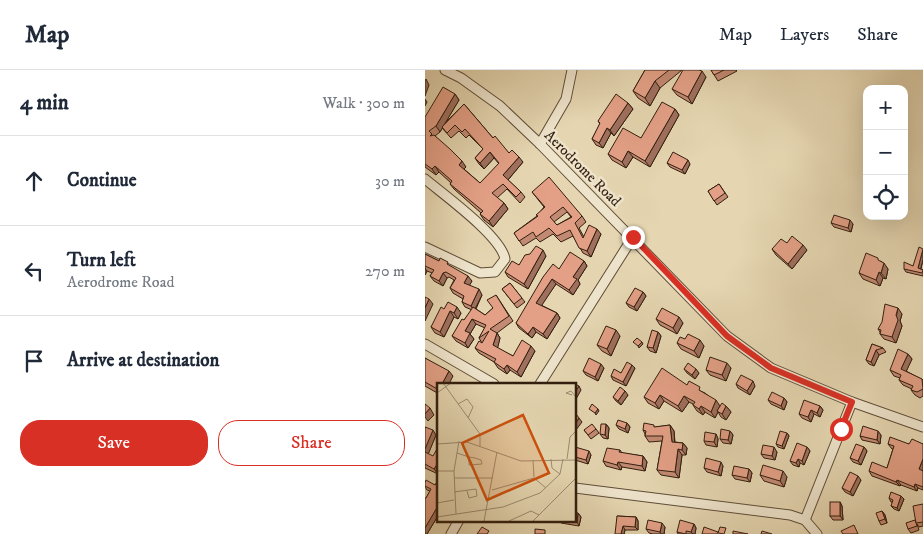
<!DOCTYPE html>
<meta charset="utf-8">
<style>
body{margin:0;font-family:"IM FELL DW Pica",serif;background:#f6f6f7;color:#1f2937}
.controls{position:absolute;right:15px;top:15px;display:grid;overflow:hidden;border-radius:10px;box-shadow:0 5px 20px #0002}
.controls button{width:45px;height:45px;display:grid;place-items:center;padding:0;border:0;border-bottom:1px solid #e0e1e3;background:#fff;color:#1f2937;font:25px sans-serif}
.stop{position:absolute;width:15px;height:15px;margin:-11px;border:4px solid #d93025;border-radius:50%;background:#fff}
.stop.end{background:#d93025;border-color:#fff;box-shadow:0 1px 5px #0008}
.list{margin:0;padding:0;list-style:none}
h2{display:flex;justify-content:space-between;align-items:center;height:65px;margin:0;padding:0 20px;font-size:21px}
h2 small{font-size:16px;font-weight:400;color:#747a83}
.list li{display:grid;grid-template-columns:32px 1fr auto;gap:15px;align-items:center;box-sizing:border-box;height:90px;padding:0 20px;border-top:1px solid #e0e1e3}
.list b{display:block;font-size:19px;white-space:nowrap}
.list p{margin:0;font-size:16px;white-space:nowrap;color:#747a83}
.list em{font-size:16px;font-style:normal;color:#747a83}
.actions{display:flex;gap:10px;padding:15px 20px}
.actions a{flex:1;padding:11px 0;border:1px solid #d93025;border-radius:20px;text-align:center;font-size:18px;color:#d93025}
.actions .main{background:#d93025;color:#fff}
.icon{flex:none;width:28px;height:28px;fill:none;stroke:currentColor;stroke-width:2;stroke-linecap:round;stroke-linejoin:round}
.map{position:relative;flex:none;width:498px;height:464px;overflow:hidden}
header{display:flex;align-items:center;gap:30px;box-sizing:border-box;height:70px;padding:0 25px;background:#fff;border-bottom:1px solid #e0e1e3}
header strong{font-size:24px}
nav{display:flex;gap:28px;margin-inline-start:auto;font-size:18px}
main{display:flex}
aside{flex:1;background:#fff}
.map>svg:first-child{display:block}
</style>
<header>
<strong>Map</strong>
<nav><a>Map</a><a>Layers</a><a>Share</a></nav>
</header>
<main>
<aside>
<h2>4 min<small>Walk · 300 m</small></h2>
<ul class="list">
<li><svg class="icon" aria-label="ahead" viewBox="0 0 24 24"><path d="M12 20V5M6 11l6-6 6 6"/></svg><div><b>Continue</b></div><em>30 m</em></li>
<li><svg class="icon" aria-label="left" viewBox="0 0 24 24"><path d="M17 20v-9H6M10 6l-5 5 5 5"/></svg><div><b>Turn left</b><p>Aerodrome Road</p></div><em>270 m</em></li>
<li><svg class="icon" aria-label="arrive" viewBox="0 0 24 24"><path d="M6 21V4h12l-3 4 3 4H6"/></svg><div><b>Arrive at destination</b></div></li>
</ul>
<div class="actions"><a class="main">Save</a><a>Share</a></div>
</aside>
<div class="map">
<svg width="498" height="464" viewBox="0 0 498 464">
<rect width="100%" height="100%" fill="#e5d6b1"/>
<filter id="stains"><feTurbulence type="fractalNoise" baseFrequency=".004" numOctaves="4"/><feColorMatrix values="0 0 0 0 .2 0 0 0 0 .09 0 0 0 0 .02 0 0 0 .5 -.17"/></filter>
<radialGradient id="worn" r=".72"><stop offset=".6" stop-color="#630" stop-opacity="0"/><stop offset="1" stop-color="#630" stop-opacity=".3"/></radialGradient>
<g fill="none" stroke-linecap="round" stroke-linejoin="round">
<g stroke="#5f4c37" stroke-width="11">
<g id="minor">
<path d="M20,0L36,8L75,36L115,74L302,266L346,298L427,332L498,357"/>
<path d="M115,74L141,29L147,0"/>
<path d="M0,109C19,125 76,166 80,189L70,202L55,203L0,177"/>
<path d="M0,274L69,314"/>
<path d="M115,314L208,167"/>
<path d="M150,418L365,445L380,450L392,464"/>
<path d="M380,450L427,332"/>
<path d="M26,464L34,450"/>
</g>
</g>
<use href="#minor" stroke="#eee4cc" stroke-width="9"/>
</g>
<g fill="#c38a73" stroke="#321e0e" fill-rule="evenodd">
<path d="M220,0H257L235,18L225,36L213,28L208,21Z"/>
<path d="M286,0H311L312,1L293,11Z"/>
<path d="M281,7L267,34L252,25L247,19Z"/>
<path d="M30,24L34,30L20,53L39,34L68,68L84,83L98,92L83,110L96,122L100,127L95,133L82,119L72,128L79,133L83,139L68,157L59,150L55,144L56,143L29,119L25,114L26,113L14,102L11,105L0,97V47ZM17,58L26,68L34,61L41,68L44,65L58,79L50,88L54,94L59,99L69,88L74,94L55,113L39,99L41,97L10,66L15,62Z"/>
<path d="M203,33L208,39L189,66L186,63L178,78L171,75L167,69L175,54L173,51Z"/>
<path d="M250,39L254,45L225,97L208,87L201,98L187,90L183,84L216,68Z"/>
<path d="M242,93L265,94L260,104L245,97Z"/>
<path d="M294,114L303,127L292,135L283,121Z"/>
<path d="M107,122L157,146L161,152L154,158L159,167L176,164L166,187L158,183L148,166L136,172L128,164L115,172L111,168L98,176L89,163L112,146L119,137ZM142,142L146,147L132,155L129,152Z"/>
<path d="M406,153L428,154L426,162L409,157Z"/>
<path d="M362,173L382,180L367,199L351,185L347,179Z"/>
<path d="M498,179V190L496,199L498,200V206L481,202L479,199L488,196Z"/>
<path d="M0,184L26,197L47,211L44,215L57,225L51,239L60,245L68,238L71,225L88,251L72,263L75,268L72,278L88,286L110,281L96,307L85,300L82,304L73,298L69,292L54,283L50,278L57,273L54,268L60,258L51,254L45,264L49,269L43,278L31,271L27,266L47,240L40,237L37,232L38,229L28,223L25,218L29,210L24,207L22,208L18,216L9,211L5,206L7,203L2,201L0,205Z"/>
<path d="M121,186L103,219L83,207L80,202L94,195Z"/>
<path d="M159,191L162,196L153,210L155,214L148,225L131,214L116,235L132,243L135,248L122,269L111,262L107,268L94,258L91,253L134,199Z"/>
<path d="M456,191L463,199L461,209L458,208L455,216L438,209L434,203Z"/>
<path d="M85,213L100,232L92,238L77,219Z"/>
<path d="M218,222L221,226L212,241L204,237L201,233Z"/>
<path d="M19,239L36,243L33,249L29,247L19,267L10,263L6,257Z"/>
<path d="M477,244L475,251L477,256L471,273L459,269L455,264V262L453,259Z"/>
<path d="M231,249L258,253L252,264L235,255Z"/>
<path d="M233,262L236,266L231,283L225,281L222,277Z"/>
<path d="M195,266L186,286L177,281L172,275Z"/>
<path d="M252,273L279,276L274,288L256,279Z"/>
<path d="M447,274L458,278L461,282L454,285L449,296L444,294L441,290Z"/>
<path d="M483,284L487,289L481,301L498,310V326L495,328L490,325L486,320L487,319L478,315L474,310L475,308L469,306L465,300Z"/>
<path d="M0,288L28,306L14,314V324L0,316Z"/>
<path d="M179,298L173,311L161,305L158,301Z"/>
<path d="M210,298L201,316L188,310L186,306Z"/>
<path d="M306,298L301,311L285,305L281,300Z"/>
<path d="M259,299L274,303L270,309L262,303Z"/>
<path d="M311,314L330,316L325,325L313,318Z"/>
<path d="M262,315L280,323L295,336H301L306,342L301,350L296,347L293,342L290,348L280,342L278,345L272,341L268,335V334L264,332L257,342L239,331L234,339L223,333L219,327Z"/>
<path d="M203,325L196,335L191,331L188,327Z"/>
<path d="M359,328L362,332L359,340L346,334L343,330Z"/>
<path d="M395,336L398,340L395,347L389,344L386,352L377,348L374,344Z"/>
<path d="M202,353L205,357L203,363L194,359L191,355Z"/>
<path d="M181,354L184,358L183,369L178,368L175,364Z"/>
<path d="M245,355L249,361L250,372L258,373L262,378L261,385H257L254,408L236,405L232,400L237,371L224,372L220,366V364L218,360L231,357Z"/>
<path d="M0,357L11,365L3,384L13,404L0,398Z"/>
<path d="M171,359L174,363L166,369L159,360Z"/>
<path d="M305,361L308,365L306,374L298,373L295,369Z"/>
<path d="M362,363L364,366L359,379L353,377L351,374Z"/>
<path d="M291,364L293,369L292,377L281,375L279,371Z"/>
<path d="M456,365L455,374L437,370L435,366Z"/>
<path d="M463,374H498V420L493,418L492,421L476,415L475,416L447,406L444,401L462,398L468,379H467Z"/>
<path d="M150,377L166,385L163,394L150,390Z"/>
<path d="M382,377L385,381L379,395L375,393L374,397L368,395L365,391Z"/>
<path d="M439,377L442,381L436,395L428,392L425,388Z"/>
<path d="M195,380L197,383L218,386L222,392L220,401L197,397L196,400L181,396L178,391Z"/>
<path d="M352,382L350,390L339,388L336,384Z"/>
<path d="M298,396L296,406L282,402L279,398Z"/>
<path d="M324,399L327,403L325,412L310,409L307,405Z"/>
<path d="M335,405L362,407L359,417L339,411Z"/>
<path d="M14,409V444L2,464L1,428L5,421L2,420L0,417V413L10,415Z"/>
<path d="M436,410L428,426L420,422L417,418Z"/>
<path d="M476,426L479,429L474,441L469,439L466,436L468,432H466L464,428Z"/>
<path d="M415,432L417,436L418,450H408L405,446Z"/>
<path d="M498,434V456L494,457L492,454L494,460L486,463L483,459L490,450L491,453Z"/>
<path d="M457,441L460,445L462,453L456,455L454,451Z"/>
<path d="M153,443L156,447L154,456L136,453L134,450H150Z"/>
<path d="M192,446L211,447L213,451V460H200L199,464Z"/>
<path d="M269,454L271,458L270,464H253L252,462Z"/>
<path d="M240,457L239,464H228L224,463L221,459Z"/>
</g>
<g fill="#9f705e" stroke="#321e0e">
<path d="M277,1L281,7L267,34L263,27Z"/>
<path d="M1,9L4,15L0,26V11Z"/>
<path d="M230,11L235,18L225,36L220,28Z"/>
<path d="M30,24L34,30L15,62L11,56Z"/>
<path d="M0,29L2,32L0,36Z"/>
<path d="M203,33L208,39L189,66L185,60Z"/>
<path d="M250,39L254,45L225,97L220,91Z"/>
<path d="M182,58L186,63L178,78L174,73Z"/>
<path d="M203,81L208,87L201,98L197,92Z"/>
<path d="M65,82L69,88L59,99L55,93Z"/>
<path d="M94,87L98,92L82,111L78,105Z"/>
<path d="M263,90L265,94L260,104L257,100Z"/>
<path d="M37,91L41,97L38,100L34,95Z"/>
<path d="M10,96L14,102L11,105L7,99Z"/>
<path d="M79,133L83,139L68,157L64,151Z"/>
<path d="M425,150L428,154L426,162L423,158Z"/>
<path d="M172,159L176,164L166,187L162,181Z"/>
<path d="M378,175L382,180L367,199L363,194Z"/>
<path d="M498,179V190L495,201L493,198Z"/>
<path d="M118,180L121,186L103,219L99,214Z"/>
<path d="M159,191L162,196L153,210L155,214L148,225L144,220L148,207Z"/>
<path d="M459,193L463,199L461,209L456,203Z"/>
<path d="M0,198L2,201L0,205Z"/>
<path d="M454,202L458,208L455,216L451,210Z"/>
<path d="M18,203L22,208L18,216L14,211Z"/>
<path d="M43,206L47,211L43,218L39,213Z"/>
<path d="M127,209L131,214L115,238L111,233Z"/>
<path d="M54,219L57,225L49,241L46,236Z"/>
<path d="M218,222L221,226L212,241L209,237Z"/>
<path d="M4,229L8,234L0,251V238Z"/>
<path d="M32,237L36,243L33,249L29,243Z"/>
<path d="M473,238L477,244L475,251L477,256L471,273L467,267Z"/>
<path d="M25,241L29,247L19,267L15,262Z"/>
<path d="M132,243L135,248L122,269L118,264Z"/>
<path d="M254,247L258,253L252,264L248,258Z"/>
<path d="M47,249L51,254L45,264L49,269L43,278L40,273V261Z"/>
<path d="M108,257L111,262L107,268L103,264Z"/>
<path d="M191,260L195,266L186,286L182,279Z"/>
<path d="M233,262L236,266L231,283L228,278Z"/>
<path d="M72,263L75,268L72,281L68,275Z"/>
<path d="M275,270L279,276L274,288L269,281Z"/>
<path d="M217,272L218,274L214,278L213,276Z"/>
<path d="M106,276L110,281L96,307L92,302Z"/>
<path d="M451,280L454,285L449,296L446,292Z"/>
<path d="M483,284L487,289L480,304L476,299Z"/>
<path d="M302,293L306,298L301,311L297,305Z"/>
<path d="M176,294L179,298L173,311L170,307Z"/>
<path d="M82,295L85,300L82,304L79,299Z"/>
<path d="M207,295L210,298L201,316L198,312Z"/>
<path d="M271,299L274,303L270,309L267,305Z"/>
<path d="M24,301L28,306L24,314H17Z"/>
<path d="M328,311L330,316L325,325L322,321Z"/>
<path d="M154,316L156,320L150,331V322Z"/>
<path d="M200,321L203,325L196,335L193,331Z"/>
<path d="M235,325L239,331L234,339L230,333Z"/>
<path d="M259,326L264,332L257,342L253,336Z"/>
<path d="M359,328L362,332L359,340L356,336Z"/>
<path d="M291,330L295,336L292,341L293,342L290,348L286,342Z"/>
<path d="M276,336L280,342L278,345L274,339Z"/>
<path d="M301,336L306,342L301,350L297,344Z"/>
<path d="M395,336L398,340L395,347L392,343Z"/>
<path d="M5,338L9,345L3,351L0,347V344Z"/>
<path d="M173,339L174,341L171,345L170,343Z"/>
<path d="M386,340L389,344L386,352L383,347Z"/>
<path d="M154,348L157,352L151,360L150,358V354Z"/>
<path d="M202,353L205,357L203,363L200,359Z"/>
<path d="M181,354L184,358L183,369L180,365Z"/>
<path d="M245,355L249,361L250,378L247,372Z"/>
<path d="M8,360L11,365L2,387L0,383V379Z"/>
<path d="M305,361L308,365L306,374L303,370Z"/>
<path d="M453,361L456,365L455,374L452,370Z"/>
<path d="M362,363L364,366L359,379L357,376Z"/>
<path d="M291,364L293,369L292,377L289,372Z"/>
<path d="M258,373L262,378L261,385L257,380Z"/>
<path d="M349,377L352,382L350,390L347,386Z"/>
<path d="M382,377L385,381L379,395L377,391Z"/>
<path d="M439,377L442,381L436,395L433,391Z"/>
<path d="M253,379L257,385L254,408L250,402Z"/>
<path d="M164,381L166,385L163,394L161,390Z"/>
<path d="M218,386L222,392L220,401L217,396Z"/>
<path d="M373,389L375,393L374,397L371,393Z"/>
<path d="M498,389V403L494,399Z"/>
<path d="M14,391V402L13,404L9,399Z"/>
<path d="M193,392L197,397L196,400L192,395Z"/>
<path d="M296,392L298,396L296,406L293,402Z"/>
<path d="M324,399L327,403L325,412L322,408Z"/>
<path d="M358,401L362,407L359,417L355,411Z"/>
<path d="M433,406L436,410L428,426L425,422Z"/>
<path d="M472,410L476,415L475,416L471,412Z"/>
<path d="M490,414L493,418L492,421L489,417Z"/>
<path d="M476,426L479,429L474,441L472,438Z"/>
<path d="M415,432L417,436L418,450L415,446Z"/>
<path d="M14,434V444L2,464H0V458Z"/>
<path d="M457,441L460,445L462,453L460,449Z"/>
<path d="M153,443L156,447L154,456L152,452Z"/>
<path d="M211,447L213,451V460L210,457Z"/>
<path d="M237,453L240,457L239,464H236L235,462Z"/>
<path d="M269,454L271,458L270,464H268L266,462Z"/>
<path d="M198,456L200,460L199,464H196Z"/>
</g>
<g fill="#e3a086" stroke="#321e0e" fill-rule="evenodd">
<path d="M220,0H244L230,11L220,28L208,21Z"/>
<path d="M258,0H274L277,1L263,27L247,19Z"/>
<path d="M286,0H299L289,5Z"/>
<path d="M18,17L30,24L11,56L4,61L7,64L5,66L9,65L25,79L37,91L34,95L55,113L74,93L65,82L55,93L50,88L58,79L40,59L37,62L30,55L22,63L17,57L39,34L68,68L70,66L84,83L87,80L94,87L78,105L96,122L91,127L78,114L67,123L79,133L64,151L55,144L58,141L25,114L27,111L10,96L7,99L0,94V47Z"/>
<path d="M191,24L203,33L185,60L182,58L174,73L167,69L175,53L173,51Z"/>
<path d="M237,32L250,39L220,91L203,81L197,92L183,84L198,58L216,68Z"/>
<path d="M248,82L263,90L257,100L242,93Z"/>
<path d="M124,107L157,146L150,153L158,168L164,155L172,159L162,181L154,178L145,160L132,166L124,158L111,167L108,162L94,171L89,163L113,146L111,145L120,137L107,122ZM138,137L147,147L132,155L125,147Z"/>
<path d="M294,114L300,123L289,131L283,121Z"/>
<path d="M409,145L425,150L423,158L406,153Z"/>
<path d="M367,166L378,175L363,194L347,179L356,169L362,173Z"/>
<path d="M111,176L118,180L99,214L80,202L87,191L94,195L100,185L105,184Z"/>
<path d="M494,177L498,179L493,198L498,200L497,203L479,199V192L488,196Z"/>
<path d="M145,182L159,191L148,207L152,209L144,220L127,209L111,233L132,243L118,264L108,257L103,264L91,253L118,207L128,194L134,199Z"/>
<path d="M441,183L453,188V190L459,193L456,203L454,202L451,210L434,203Z"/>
<path d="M0,184L14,191L15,188L23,192L22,194L43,206L39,213L54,219L46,236L37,232L39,226L25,218L31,208L21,202L18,203L14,211L5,206L9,200L0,196Z"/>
<path d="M85,213L97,228L89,234L77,219Z"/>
<path d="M210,218L218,222L209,237L201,233Z"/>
<path d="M71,225L84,246L65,259L72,263L68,275L88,286L97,270L106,276L92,302L82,295L79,299L69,292L71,289L50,278L54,271L57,273L64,261L54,268L61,255L47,249L40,261L45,263L40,273L27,266L37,249L39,250L48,237L60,245L68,238L62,230Z"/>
<path d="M0,227L4,229L0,238Z"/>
<path d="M23,232L32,237L29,243L25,241L15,262L6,257L16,237L19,239Z"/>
<path d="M460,234L473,238L471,245L473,250L467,267L455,264L456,260L453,259L457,252Z"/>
<path d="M237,238L254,247L248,258L231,249Z"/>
<path d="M181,256L191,260L182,279L172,275Z"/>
<path d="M227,260L233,262L228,278L222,277Z"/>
<path d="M263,264L275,270L269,281L252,273L255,267L260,269Z"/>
<path d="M212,268L217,272L213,276L208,272Z"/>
<path d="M447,274L458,278L451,280L446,292L441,290Z"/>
<path d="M473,279L483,284L476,299L497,309L498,319L492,322L486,320L488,316L474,310L476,305L465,300Z"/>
<path d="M285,287L302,293L297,305L281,300Z"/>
<path d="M0,288L24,301L17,314H14V320L0,312Z"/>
<path d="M164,288L176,294L170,307L158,301Z"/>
<path d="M202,292L207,295L198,312L186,306L189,299L196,303Z"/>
<path d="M263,293L271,299L267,305L259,299Z"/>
<path d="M237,298L262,315L264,311L275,317L274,320L291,330L286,342L276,336L274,339L268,335L270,332L259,326L253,336L235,325L230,333L219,327Z"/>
<path d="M316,305L328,311L322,321L311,314Z"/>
<path d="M150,314L154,316L150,322Z"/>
<path d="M195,317L200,321L193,331L188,327Z"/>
<path d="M347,322L359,328L356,336L343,330Z"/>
<path d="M379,330L395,336L392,343L386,340L383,347L374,344Z"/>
<path d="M297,333L301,336L297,344L292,341Z"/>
<path d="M0,334L5,338L0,344Z"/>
<path d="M167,334L173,339L170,343L164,339Z"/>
<path d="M151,344L154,348L150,354V345Z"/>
<path d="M193,350L202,353L200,359L191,355Z"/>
<path d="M219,353L229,355V357L245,355L247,372L258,373L257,380L253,379L250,402L232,400L238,366H220L221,361L218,360Z"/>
<path d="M167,354L171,359L163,365L159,360Z"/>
<path d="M176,354H181L180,365L175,364Z"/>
<path d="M438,356L453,361L452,370L435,366Z"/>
<path d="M0,357L8,360L0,379Z"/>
<path d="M296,359L305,361L303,370L295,369Z"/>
<path d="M355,361L362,363L357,376L351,374Z"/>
<path d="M280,362L291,364L289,372L279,371Z"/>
<path d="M465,367L484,374L487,369L498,374V389L494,399L498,401V417L490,414L489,417L472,410L471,412L444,401L447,392L462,398L469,376L463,374Z"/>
<path d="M372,373L382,377L377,391L373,389L371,393L365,391Z"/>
<path d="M431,374L439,377L433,391L425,388Z"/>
<path d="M338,375L349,377L347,386L336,384Z"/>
<path d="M13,377L14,378V391L9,399L0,394V382L8,386Z"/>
<path d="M150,377L164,381L161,390L150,387Z"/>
<path d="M182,378L195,380L194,382L218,386L217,396L193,392L192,395L178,391Z"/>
<path d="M281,388L296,392L293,402L279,398Z"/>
<path d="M338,395L358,401L355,411L335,405Z"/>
<path d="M309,396L324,399L322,408L307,405Z"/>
<path d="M425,402L433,406L425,422L417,418Z"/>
<path d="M14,409V434L0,458V428H1L6,419L0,416V413L1,410L10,415Z"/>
<path d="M466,422L476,426L472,438L466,436L468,430L464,428Z"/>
<rect x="405" y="432" width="10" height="14"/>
<path d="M498,434V452L491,453L488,436Z"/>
<path d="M457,441L460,449L454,451L451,443Z"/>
<path d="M150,442L153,443L152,452L142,450H150Z"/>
<path d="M192,446L211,447L210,457L198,456L196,464H190Z"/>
<path d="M223,450L237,453L235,462L221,459Z"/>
<path d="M255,450L269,454L266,462L261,461V464L252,462Z"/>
<path d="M490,450L492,456L483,459L481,453Z"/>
<path d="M429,455L433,464H418L416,461Z"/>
<path d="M57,457L64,461L62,464H52Z"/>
<path d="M279,457L293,462L292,464H277Z"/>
<path d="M295,457L301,458L299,464L293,463Z"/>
<path d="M110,459L120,460V464H110Z"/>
<path d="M308,461L323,464H308Z"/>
<path d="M337,461L347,464H336Z"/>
</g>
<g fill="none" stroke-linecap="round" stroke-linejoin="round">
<path stroke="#d93025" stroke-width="6" d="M208,167L302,266L346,298L427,332L416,359"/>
</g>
<g text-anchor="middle" stroke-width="5" stroke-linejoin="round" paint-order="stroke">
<g font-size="15" fill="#321e0e" stroke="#eee4cc">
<text transform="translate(158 98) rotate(45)" y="5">Aerodrome Road</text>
</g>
</g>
<g transform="translate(12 313)">
<rect width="139" height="139" fill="#e5d6b1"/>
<path fill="none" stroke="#9d8c70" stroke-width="1" d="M6,0L43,51V63M0,10L14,0M135,12L129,10L134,8L139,14M21,21L30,16L36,24L31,35M0,61L30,59L84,78L139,77M20,70L32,74L38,75L44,77L45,81L32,82V74M114,76L115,85L123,91M130,76L133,54L139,48M96,77L97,94M0,88H17M17,95H56M55,107L97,95L109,105M17,109L39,106L40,113L32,115L30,108M0,120L17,117M19,131L17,88L22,58M0,134L66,124L103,110L123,91L126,76M47,138L60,69M72,138L94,128L102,132M96,138L139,95"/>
<path fill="#cd500c" fill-opacity="0.15" stroke="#cd500c" stroke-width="2.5" d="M86,32L112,90L50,117L25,60Z"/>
<rect width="139" height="139" fill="none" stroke="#321e0e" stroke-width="2.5"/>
</g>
<rect width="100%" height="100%" filter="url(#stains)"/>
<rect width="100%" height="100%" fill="url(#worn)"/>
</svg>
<div class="controls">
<button>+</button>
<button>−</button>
<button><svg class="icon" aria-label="locate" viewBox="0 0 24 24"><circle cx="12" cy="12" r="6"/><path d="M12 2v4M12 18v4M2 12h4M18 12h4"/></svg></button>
</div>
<div class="stop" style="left:416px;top:359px"></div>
<div class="stop end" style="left:208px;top:167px"></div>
</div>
</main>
